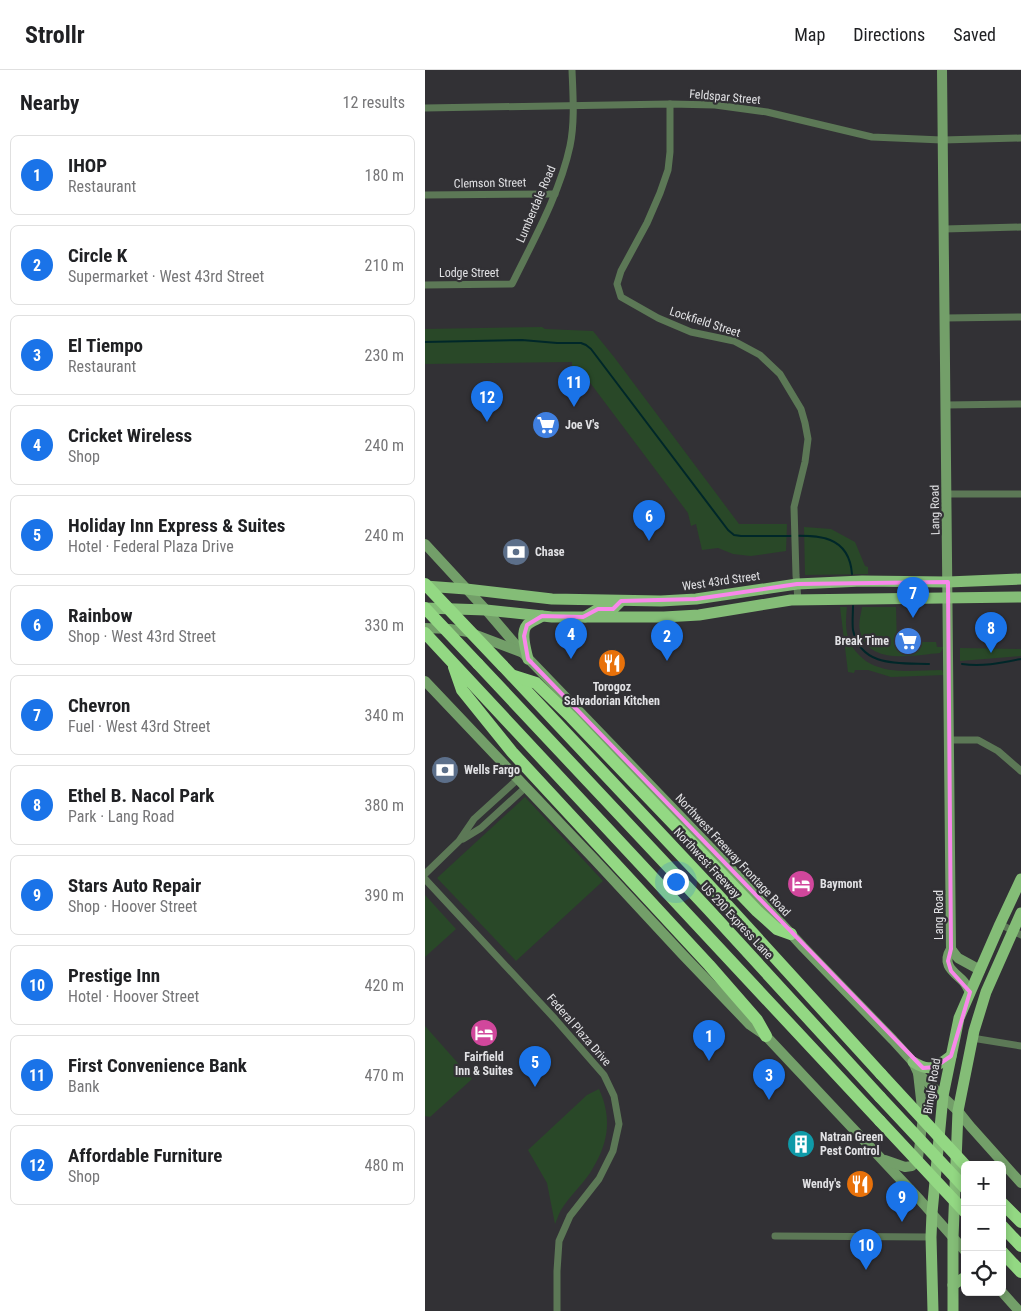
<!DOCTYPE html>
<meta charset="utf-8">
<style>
body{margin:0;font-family:"Roboto Condensed",sans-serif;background:#f2f2f2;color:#202124}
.controls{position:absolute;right:15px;bottom:15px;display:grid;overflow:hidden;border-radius:8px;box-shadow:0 2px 8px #0003}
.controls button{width:45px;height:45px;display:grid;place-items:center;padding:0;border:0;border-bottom:1px solid #e0e0e0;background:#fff;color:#202124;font:25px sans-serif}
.you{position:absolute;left:250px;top:811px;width:18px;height:18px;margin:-12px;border:4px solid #fff;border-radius:50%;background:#1a73e8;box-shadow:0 0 0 8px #1a73e833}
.badge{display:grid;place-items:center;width:32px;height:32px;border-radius:50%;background:#1a73e8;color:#fff;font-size:16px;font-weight:700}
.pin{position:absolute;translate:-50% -41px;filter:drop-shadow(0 1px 2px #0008)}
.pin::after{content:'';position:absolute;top:26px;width:18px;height:15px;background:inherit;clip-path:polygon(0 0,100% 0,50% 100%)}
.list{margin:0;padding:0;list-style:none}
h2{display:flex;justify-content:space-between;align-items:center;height:65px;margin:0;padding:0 20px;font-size:21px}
h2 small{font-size:16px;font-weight:400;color:#757577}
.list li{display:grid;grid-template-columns:32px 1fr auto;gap:15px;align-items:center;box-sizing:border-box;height:80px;margin:0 10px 10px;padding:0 10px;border:1px solid #e0e0e0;border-radius:8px}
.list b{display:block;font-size:19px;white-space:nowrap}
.list p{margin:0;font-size:16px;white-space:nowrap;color:#757577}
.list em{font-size:16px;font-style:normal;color:#757577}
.icon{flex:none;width:28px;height:28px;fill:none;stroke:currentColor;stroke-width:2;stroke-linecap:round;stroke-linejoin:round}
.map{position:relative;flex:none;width:596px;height:1241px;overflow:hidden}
header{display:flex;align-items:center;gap:30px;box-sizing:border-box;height:70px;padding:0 25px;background:#fff;border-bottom:1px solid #e0e0e0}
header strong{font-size:24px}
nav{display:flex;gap:28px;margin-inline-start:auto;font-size:18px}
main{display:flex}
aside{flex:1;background:#fff}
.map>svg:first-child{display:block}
</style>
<header>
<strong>Strollr</strong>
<nav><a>Map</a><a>Directions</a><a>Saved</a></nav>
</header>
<main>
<aside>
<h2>Nearby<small>12 results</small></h2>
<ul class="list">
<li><span class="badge">1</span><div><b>IHOP</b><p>Restaurant</p></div><em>180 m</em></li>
<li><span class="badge">2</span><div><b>Circle K</b><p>Supermarket · West 43rd Street</p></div><em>210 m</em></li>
<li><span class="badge">3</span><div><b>El Tiempo</b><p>Restaurant</p></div><em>230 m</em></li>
<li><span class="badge">4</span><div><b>Cricket Wireless</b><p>Shop</p></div><em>240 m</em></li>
<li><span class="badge">5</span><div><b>Holiday Inn Express &amp; Suites</b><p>Hotel · Federal Plaza Drive</p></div><em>240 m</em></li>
<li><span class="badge">6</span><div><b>Rainbow</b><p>Shop · West 43rd Street</p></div><em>330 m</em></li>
<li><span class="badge">7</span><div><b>Chevron</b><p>Fuel · West 43rd Street</p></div><em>340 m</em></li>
<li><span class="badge">8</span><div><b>Ethel B. Nacol Park</b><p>Park · Lang Road</p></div><em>380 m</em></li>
<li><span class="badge">9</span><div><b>Stars Auto Repair</b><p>Shop · Hoover Street</p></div><em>390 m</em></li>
<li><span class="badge">10</span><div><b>Prestige Inn</b><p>Hotel · Hoover Street</p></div><em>420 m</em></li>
<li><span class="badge">11</span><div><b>First Convenience Bank</b><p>Bank</p></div><em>470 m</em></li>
<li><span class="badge">12</span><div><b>Affordable Furniture</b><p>Shop</p></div><em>480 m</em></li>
</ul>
</aside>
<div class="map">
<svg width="596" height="1241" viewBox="0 0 596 1241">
<rect width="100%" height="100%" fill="#323135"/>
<g fill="#294828">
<path d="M117,257L120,259L168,261L189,287L314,454H362L361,481L326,486L308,484L293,478L277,480L271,454L266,456L263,443L154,298H147V292L0,294V259Z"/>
<path d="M379,457L406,459L430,472L440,496L443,497V504L380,505Z"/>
<path d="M415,537H422C420,555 420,570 433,584C454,607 489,600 517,600L519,605L466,607L443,600H430L429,603L423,602Z"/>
<path d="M437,537H471L472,577H496L497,572H511L512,577H519L515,583C489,585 443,596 435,561C433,553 436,545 437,537Z"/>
<path d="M535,578L596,579V586L535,591Z"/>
<path d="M100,727L178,811L91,891L12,808Z"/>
<path d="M0,825L31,859L0,887Z"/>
<path d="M0,956L47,1009L5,1047L0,1046Z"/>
<path d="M174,1019C188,1050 183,1075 165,1103C156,1116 144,1127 136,1140C133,1145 132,1150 130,1154L122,1113L103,1080L162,1025Z"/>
</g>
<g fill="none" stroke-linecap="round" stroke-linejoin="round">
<g stroke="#002729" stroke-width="2">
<path d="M0,272L97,270L132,273H156L161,275L166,279L303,460L309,465L316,466C331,466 347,466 363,466C393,465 424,465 427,504"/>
<path d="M428,536C428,544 427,552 428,560C436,598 475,593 504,594"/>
<path d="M537,594C557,597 576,593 596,589"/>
</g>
<g stroke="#5c7856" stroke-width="7">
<path d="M245,34V82L243,100L235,123L222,153L196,201L192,214L196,227L233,248L266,262L309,271L335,285L355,304L376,339L380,353L383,369L380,392L369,437L371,505L373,530"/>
<path d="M0,38L245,34L290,35L342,42L447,67L517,70L596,68"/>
<path d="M0,125L130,124"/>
<path d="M519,159L596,157"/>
<path d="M0,215L87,214C108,171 135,123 145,76C150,52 148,25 147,0"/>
<path d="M520,248L596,247"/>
<path d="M521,335L596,334"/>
<path d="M522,424H596"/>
<path d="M524,670H553L573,681L596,701"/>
<path d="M38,769L56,758L101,717"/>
<path d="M0,804L34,771L49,749L93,709"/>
<path d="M0,809L130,949L179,1005L189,1026L194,1054L188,1081L174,1109L145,1146L134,1171L132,1201V1241"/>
<path d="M575,854L596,865"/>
<path d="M547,968L596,976"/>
<path d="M350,1166L506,1167"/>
</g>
<g stroke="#739f69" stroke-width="10">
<path d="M517,0L526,879L533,888L555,900"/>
<path d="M0,474L61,540L97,582L310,803L378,877L468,970L488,992L493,1003L533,1041L545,1056L596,1113"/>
<path d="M0,558L25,559L43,562L96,582"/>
<path d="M0,611L169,789L258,885L325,955L341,966L495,1130L540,1181"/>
<path d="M526,879C516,895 529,902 538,911C541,914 543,919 545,922"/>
<path d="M460,1090L480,1097L487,1096L493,1088L498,1047L493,1003"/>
<path d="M577,1222L594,1241"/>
</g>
<g stroke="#84bd77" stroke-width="11">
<path d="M0,516L41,519L127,529L236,531L271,529L372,514L437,511L523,512L596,509"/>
<path d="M0,538L61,540L127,547H239L274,545L366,530L596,527"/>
<path d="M160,547L173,539H188L196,531"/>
<path d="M103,589C101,580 95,563 102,555C106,551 113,549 117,546"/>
<path d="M488,992C506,1003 510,997 526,986"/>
<path d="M528,1215L540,1207"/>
<path d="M508,1241L506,1167L507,1143L518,1026L534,948L575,854L596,809"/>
<path d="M528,1241V1168L533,1041L549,961L561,922L596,843"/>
</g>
<g stroke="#93d883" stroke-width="12">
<path d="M0,563L455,1051"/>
<path d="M53,594L283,839L455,1027"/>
<path d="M78,596L283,814L456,1004"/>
<path d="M29,597L37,620L87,682L284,895L332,950L341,966"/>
<path d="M89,606L111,613L146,647L332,841L352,859L366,864"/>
<path d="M577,1133L596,1152"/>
<path d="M577,1156L596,1176"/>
<path d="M577,1182L596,1202"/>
</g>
<g stroke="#93d883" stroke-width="12">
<path d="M0,514L78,596"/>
<path d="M0,538L53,594"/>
<path d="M456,1004L540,1095"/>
<path d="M455,1027L540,1118"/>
<path d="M455,1051L540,1142"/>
</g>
</g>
<path fill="none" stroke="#f888ea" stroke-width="4" stroke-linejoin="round" d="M523,512L526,879L523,891L526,901L545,922L526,986L510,997L498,998L103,589L99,566L102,555L117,546L158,547L173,539H188L196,531L271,529L372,514Z"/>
<defs>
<g id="supermarket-disc" transform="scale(1.4375)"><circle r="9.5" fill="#3f7fe0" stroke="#323135"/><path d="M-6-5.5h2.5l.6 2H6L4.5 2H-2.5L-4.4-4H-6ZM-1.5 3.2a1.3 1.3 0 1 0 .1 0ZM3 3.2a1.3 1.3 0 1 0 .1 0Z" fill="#fff"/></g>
<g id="bank-disc" transform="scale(1.4375)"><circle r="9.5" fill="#5c6f8a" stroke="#323135"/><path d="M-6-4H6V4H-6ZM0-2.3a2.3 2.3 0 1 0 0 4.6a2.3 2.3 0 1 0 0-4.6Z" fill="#fff"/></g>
<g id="restaurant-disc" transform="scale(1.4375)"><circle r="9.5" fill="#e8710a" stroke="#323135"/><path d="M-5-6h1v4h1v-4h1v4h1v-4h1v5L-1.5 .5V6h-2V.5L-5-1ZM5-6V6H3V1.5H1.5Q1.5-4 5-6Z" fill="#fff"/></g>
<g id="hotel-disc" transform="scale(1.4375)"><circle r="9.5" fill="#d1479c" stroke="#323135"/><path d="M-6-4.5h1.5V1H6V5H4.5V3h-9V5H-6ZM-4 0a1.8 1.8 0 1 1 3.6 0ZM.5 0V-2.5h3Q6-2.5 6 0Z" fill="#fff"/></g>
<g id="building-disc" transform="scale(1.4375)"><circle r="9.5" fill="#0f9aa8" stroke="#323135"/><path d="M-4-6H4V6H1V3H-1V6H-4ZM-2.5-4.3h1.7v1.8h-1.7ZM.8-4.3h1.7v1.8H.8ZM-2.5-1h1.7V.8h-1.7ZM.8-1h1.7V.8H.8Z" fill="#fff"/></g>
</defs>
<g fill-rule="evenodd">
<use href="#supermarket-disc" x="121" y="355"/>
<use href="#bank-disc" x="91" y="482"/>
<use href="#supermarket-disc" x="483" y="571"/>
<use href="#restaurant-disc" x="187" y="593"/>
<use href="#bank-disc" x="20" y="700"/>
<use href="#hotel-disc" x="376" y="814"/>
<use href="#hotel-disc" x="59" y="963"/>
<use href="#building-disc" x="376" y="1074"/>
<use href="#restaurant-disc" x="435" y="1114"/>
</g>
<g text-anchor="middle" stroke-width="4.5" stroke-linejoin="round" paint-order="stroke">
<g font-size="12" fill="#e1e1e4" stroke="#323135">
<text transform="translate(300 27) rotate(5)" y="4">Feldspar Street</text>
<text transform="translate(65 113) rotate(-1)" y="4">Clemson Street</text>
<text transform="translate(111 134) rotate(-67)" y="4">Lumberdale Road</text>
<text x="44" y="207">Lodge Street</text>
<text transform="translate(280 252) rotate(18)" y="4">Lockfield Street</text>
<text transform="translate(510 440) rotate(-91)" y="4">Lang Road</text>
<text transform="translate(296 511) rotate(-8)" y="4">West 43rd Street</text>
<text transform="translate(308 785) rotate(47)" y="4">Northwest Freeway Frontage Road</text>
<text transform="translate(282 793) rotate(47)" y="4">Northwest Freeway</text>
<text transform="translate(514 845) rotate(-90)" y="4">Lang Road</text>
<text transform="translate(312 851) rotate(47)" y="4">US 290 Express Lane</text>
<text transform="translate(154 960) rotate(49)" y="4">Federal Plaza Drive</text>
<text transform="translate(507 1016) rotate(-81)" y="4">Bingle Road</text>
</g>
<g font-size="12" font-weight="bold" fill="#e1e1e4" stroke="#323135" text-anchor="start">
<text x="140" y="359">Joe V's</text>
<text x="110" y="486">Chase</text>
<text x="464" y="575" text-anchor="end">Break Time</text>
<text x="187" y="621" text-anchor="middle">Torogoz<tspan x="187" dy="14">Salvadorian Kitchen</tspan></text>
<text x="39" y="704">Wells Fargo</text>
<text x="395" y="818">Baymont</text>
<text x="59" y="991" text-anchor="middle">Fairfield<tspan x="59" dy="14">Inn &amp; Suites</tspan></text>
<text x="395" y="1071">Natran Green<tspan x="395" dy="14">Pest Control</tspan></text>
<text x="416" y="1118" text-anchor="end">Wendy's</text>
</g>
</g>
</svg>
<div class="controls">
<button>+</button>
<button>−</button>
<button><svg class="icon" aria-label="locate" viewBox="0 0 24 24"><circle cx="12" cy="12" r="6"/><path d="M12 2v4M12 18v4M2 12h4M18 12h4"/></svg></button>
</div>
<div class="you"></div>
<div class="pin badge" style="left:284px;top:991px">1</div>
<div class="pin badge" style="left:242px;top:591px">2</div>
<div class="pin badge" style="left:344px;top:1030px">3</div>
<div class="pin badge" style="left:146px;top:589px">4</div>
<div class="pin badge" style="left:110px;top:1017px">5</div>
<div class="pin badge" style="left:224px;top:471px">6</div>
<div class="pin badge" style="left:488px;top:548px">7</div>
<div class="pin badge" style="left:566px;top:583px">8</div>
<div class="pin badge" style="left:477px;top:1152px">9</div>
<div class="pin badge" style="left:441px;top:1200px">10</div>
<div class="pin badge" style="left:149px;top:337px">11</div>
<div class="pin badge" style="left:62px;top:352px">12</div>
</div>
</main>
